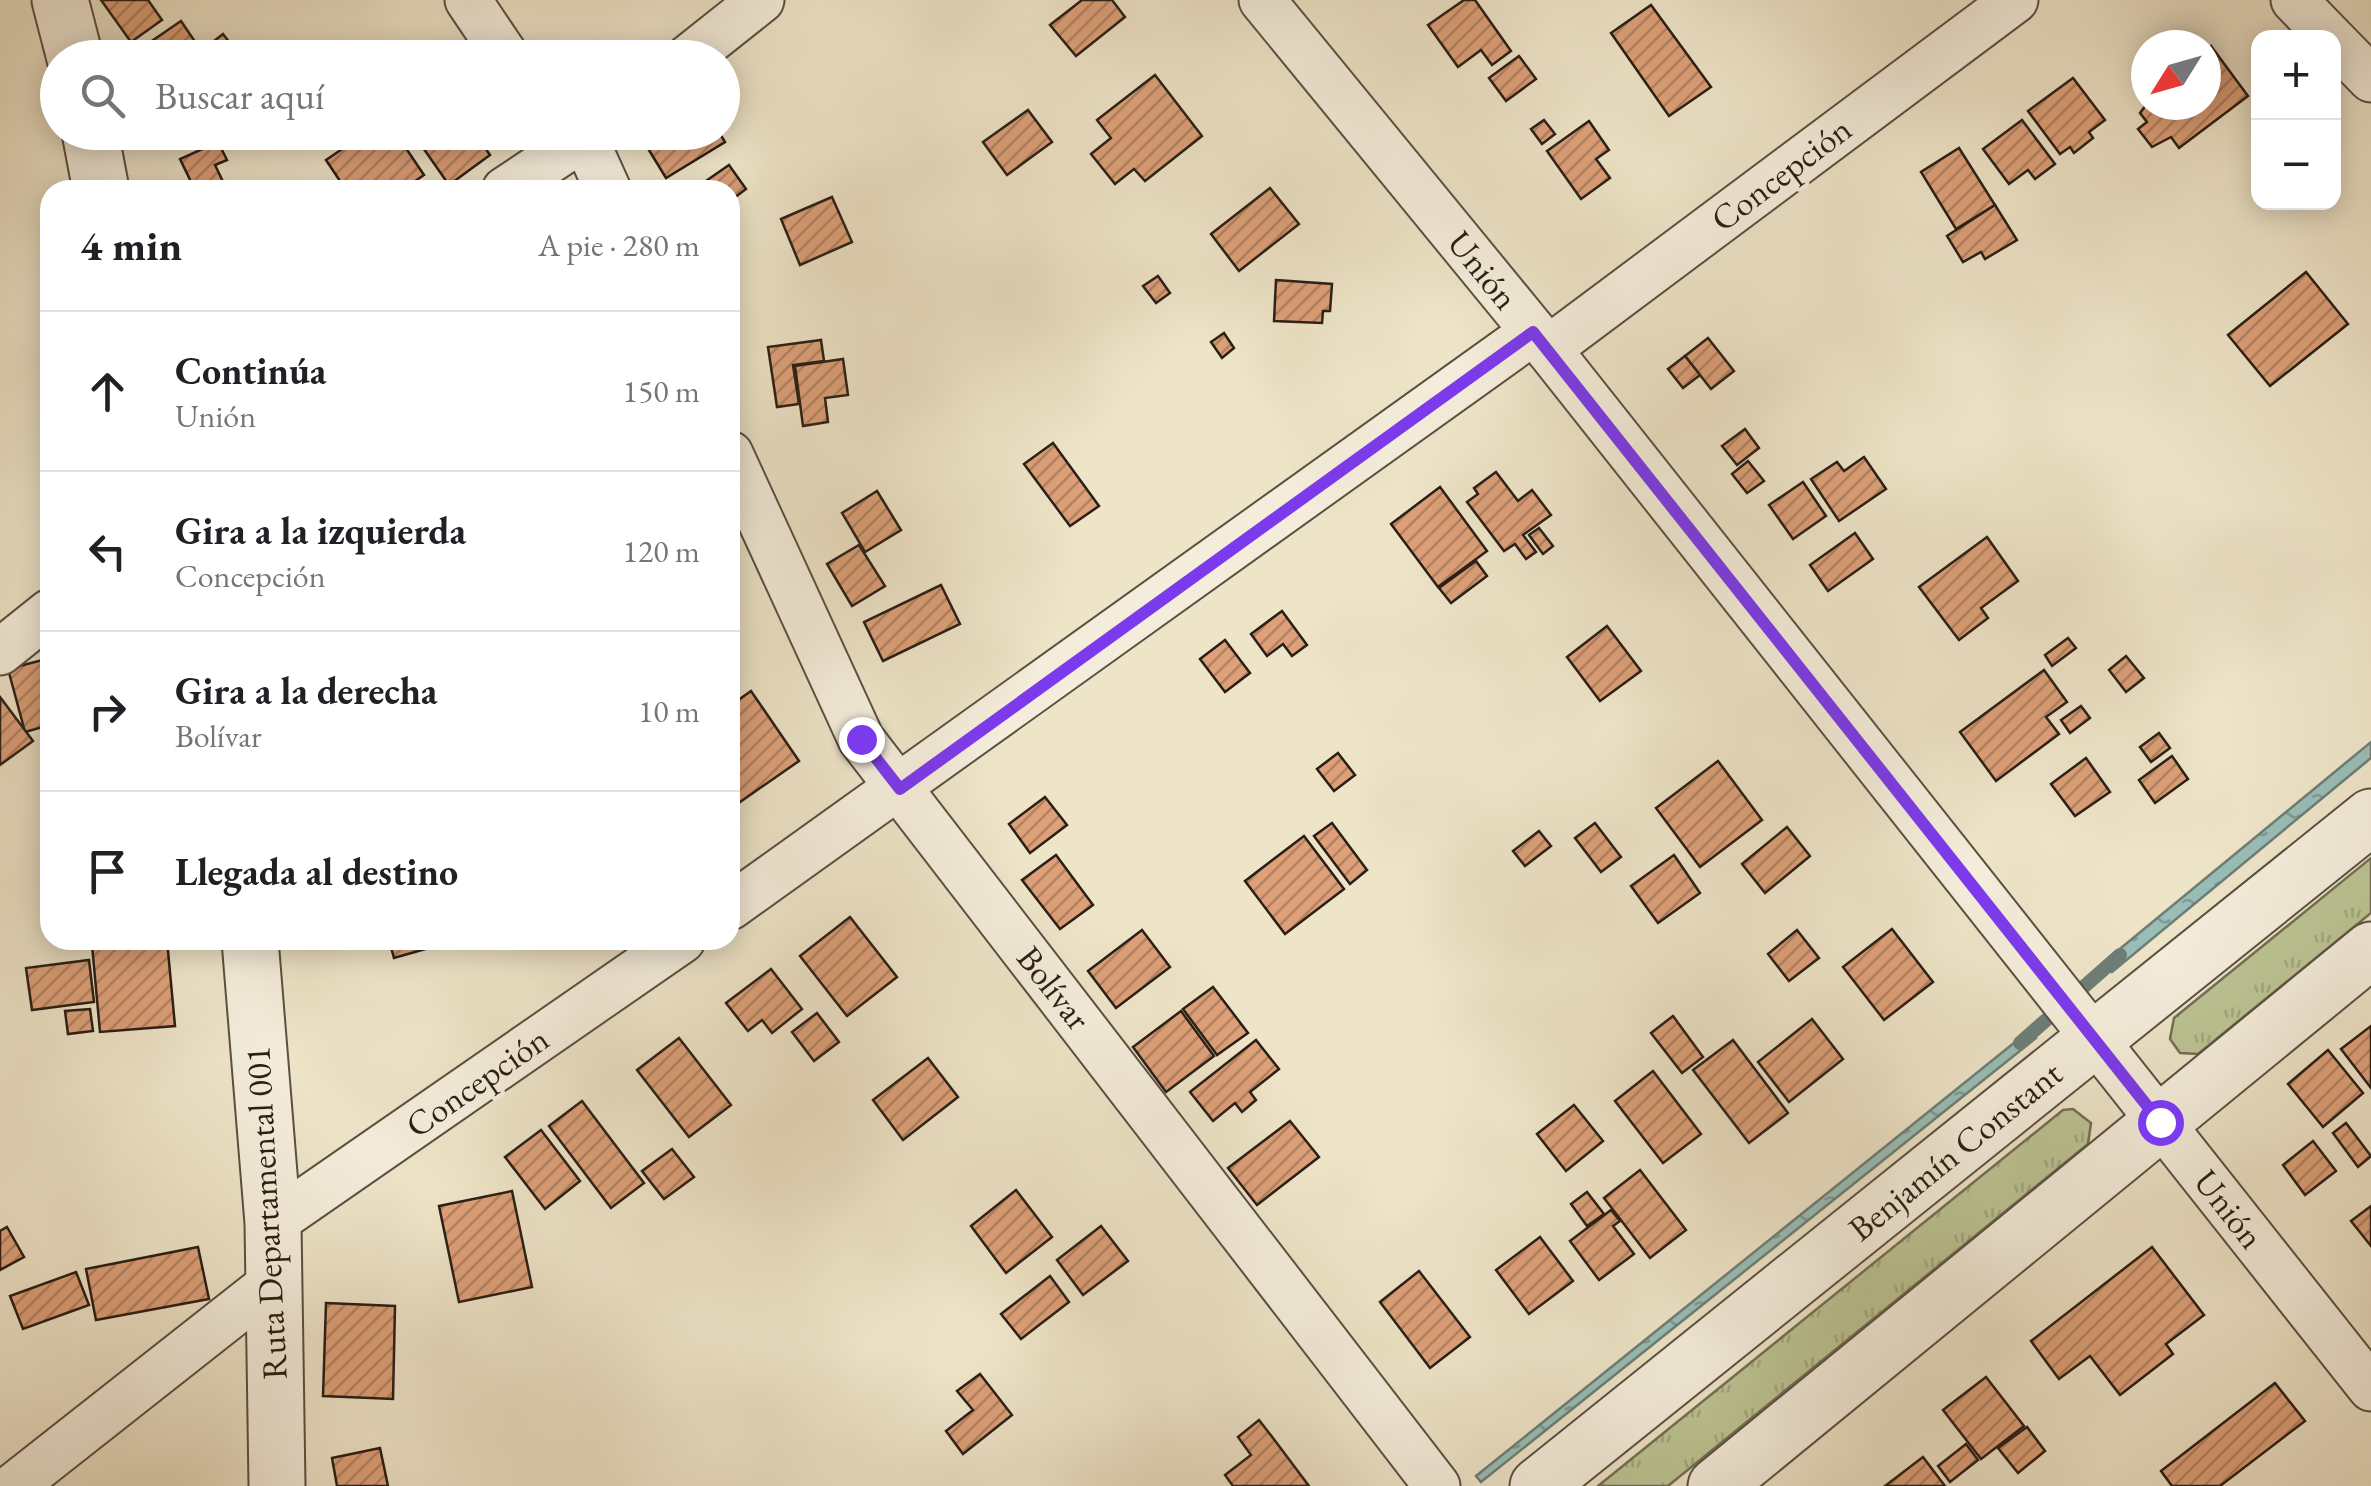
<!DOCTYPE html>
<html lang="es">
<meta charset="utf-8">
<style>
body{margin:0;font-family:"EB Garamond",serif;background:#f6f6f6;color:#202124}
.controls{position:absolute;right:30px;top:30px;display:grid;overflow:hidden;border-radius:20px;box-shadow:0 5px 25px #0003}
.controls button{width:90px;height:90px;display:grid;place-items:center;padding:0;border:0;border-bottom:2px solid #e0e0e0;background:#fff;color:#202124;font:50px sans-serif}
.compass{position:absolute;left:2131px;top:30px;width:90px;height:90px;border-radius:50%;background:#fff;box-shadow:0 5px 25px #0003;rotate:233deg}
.stop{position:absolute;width:30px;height:30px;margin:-22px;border:8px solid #7c3aed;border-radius:50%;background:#fff}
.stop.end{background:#7c3aed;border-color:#fff;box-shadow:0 2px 10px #0008}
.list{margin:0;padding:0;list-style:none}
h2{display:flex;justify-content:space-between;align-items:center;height:130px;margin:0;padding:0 40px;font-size:42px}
h2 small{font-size:32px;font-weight:400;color:#757577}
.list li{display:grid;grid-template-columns:65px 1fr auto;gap:30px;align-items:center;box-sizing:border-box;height:160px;padding:0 40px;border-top:2px solid #e0e0e0}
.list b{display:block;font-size:38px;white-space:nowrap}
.list p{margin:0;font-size:32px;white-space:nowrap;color:#757577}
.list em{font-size:32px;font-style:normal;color:#757577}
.icon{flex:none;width:55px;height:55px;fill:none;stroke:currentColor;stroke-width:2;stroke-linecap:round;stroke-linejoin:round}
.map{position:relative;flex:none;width:2371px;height:1486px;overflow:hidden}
.search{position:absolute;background:#fff;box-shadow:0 5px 25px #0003;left:40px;top:40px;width:700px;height:110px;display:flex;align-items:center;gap:25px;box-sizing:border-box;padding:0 35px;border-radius:55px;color:#757577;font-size:38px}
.panel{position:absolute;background:#fff;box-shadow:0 5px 25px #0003;left:40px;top:180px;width:700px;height:770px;border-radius:30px}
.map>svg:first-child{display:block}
</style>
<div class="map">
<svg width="2371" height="1486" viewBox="0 0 2371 1486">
<defs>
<pattern id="grass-tufts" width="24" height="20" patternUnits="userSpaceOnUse" patternTransform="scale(2.5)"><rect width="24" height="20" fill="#bcc393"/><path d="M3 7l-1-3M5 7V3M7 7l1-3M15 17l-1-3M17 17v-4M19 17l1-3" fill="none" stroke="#a2a77e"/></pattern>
<pattern id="water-ripples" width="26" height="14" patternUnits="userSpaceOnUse" patternTransform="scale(2.5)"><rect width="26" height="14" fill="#99beb7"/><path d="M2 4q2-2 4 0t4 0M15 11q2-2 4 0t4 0" fill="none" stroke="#7d9a94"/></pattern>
<pattern id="building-hatch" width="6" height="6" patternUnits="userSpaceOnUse" patternTransform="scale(2.5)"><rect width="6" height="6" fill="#dda078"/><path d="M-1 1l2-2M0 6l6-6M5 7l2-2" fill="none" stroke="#b38261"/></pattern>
</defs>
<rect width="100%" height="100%" fill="#eee4c8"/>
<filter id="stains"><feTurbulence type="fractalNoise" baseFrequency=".002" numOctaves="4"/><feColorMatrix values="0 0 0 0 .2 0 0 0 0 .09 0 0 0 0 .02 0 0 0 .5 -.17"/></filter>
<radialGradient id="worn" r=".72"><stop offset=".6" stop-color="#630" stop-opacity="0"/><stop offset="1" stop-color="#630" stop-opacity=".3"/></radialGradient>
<g fill="url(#grass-tufts)" stroke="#737054" stroke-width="2.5">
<path d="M2371,858V913L2198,1054L2180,1053L2170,1039L2174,1018Z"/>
<path d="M2073,1109L2091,1123L2088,1144L1668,1486H1598L2063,1110Z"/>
</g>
<g fill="url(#water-ripples)" stroke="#6d7e77" stroke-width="2.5">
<path d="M2371,742V758L2112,972L2104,962Z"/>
<path d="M2030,1030L2036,1038L1481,1482L1476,1476Z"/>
</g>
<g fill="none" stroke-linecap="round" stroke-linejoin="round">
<path stroke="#6d7e77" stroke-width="14" d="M2020,1043L2120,955"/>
</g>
<g fill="url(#building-hatch)" stroke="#2a1e16" stroke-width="2.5">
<path d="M101,0H148L162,20L131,42Z"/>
<path d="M1082,0H1112L1125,17L1076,56L1050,25Z"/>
<path d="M1464,0H1475L1511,51L1492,65L1481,50L1458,67L1428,25Z"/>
<path d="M1651,5L1711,87L1669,116L1611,33Z"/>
<path d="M181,21L206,58H127Z"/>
<path d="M223,34L233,47L218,58L209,45Z"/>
<path d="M2211,46L2248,96L2179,148L2171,137L2152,147L2138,129L2147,122L2140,113L2146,105H2206V50Z"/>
<path d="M1519,56L1536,79L1506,101L1489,78Z"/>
<path d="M1155,75L1202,136L1145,181L1134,169L1115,184L1091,154L1111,138L1097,120Z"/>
<path d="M2073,78L2105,120L2089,132L2093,138L2074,153L2070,147L2060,154L2028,111Z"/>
<path d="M1028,110L1052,142L1007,175L983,142Z"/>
<path d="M1544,120L1555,134L1542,144L1531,129Z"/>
<path d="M2022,120L2055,164L2035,179L2028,170L2009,184L1983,149Z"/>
<path d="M1589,121L1609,150L1596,159L1610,178L1581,199L1547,151Z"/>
<path d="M367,132H395L424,175L402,190H346L326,160Z"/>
<path d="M412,132H474L490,155L449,185Z"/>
<path d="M648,132H719L725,142L666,178L641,137Z"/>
<path d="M218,142L227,160L215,165L227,190H195L180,159Z"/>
<path d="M1959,148L1995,205L1956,229L1921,172Z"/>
<path d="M729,165L746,189L730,201V190H693Z"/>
<path d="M1270,188L1299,224L1239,271L1211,234Z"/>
<path d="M832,197L852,242L800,265L781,219Z"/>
<path d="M1995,205L2017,240L1985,259L1981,252L1963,262L1947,236Z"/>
<path d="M2306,272L2348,324L2270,386L2228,335Z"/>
<path d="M1158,276L1170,293L1156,303L1143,286Z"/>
<path d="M1276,280L1332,284L1330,311H1323L1322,323L1274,321Z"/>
<path d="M1224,333L1234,348L1222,358L1211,342Z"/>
<path d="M1708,338L1734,371L1711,389L1685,356Z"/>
<path d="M821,340L824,361L793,365L799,404L777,407L768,347Z"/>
<path d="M1685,356L1700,375L1683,388L1668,369Z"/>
<path d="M843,359L848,395L825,398L828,422L803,426L795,366Z"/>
<path d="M1745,429L1759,448L1737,465L1722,446Z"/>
<path d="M1053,443L1099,506L1070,526L1024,464Z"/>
<path d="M1864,457L1886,489L1839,521L1811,479L1837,462L1844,471Z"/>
<path d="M1748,461L1764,481L1747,493L1732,474Z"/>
<path d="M1496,472L1518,501L1532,490L1551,515L1523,535L1536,552L1526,559L1515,544L1504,551L1467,502L1478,494L1474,488Z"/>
<path d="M1803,482L1826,516L1793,539L1769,505Z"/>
<path d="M1440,487L1487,551L1438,587L1391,524Z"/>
<path d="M877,491L901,530L865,552L842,513Z"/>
<path d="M1539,528L1553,546L1543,554L1529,535Z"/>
<path d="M1855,533L1873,559L1828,591L1810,565Z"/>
<path d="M1987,537L2018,581L1981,608L1988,618L1959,640L1919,587Z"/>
<path d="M859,545L885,586L852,606L827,564Z"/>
<path d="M1476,561L1487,576L1451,603L1439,588Z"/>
<path d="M941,585L960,624L883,661L864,622Z"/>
<path d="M1282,611L1307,645L1292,656L1283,644L1267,656L1251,634Z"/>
<path d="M1607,626L1641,671L1600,701L1567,657Z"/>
<path d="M2068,638L2076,648L2052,666L2045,655Z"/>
<path d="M1225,640L1250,673L1225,692L1200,659Z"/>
<path d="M2126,656L2144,678L2126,692L2109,670Z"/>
<path d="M50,658V725L25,732L8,669Z"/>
<path d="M2044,670L2067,702L2046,717L2059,734L1996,781L1960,732Z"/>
<path d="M751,691L799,761L730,809V706Z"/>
<path d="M0,697L33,741L0,765Z"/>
<path d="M2081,706L2090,718L2070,733L2061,720Z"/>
<path d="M2159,733L2170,748L2151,762L2140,747Z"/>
<path d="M1338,753L1355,775L1334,791L1317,769Z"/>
<path d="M2172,756L2188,779L2155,803L2139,780Z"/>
<path d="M2086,758L2110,792L2075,816L2051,784Z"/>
<path d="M1718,761L1762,820L1700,867L1656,808Z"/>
<path d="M1045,797L1067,825L1030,853L1009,824Z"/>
<path d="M1332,823L1367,870L1350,884L1314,836Z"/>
<path d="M1595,823L1621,857L1601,872L1575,838Z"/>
<path d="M1787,827L1810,856L1765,893L1742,864Z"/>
<path d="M1539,831L1551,846L1525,866L1513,851Z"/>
<path d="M1304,836L1344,889L1285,934L1245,881Z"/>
<path d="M1056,855L1093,905L1060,929L1022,880Z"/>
<path d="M1674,855L1700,893L1658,923L1631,886Z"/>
<path d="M850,917L897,977L847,1016L800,956Z"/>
<path d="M1892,929L1933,982L1884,1020L1843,967Z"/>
<path d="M1142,930L1170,967L1116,1008L1088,971Z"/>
<path d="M1797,930L1819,958L1789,981L1768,954Z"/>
<path d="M167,940L175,1026L100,1032L92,945Z"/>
<path d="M389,940H457L394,958Z"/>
<path d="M89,960L94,1002L32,1010L26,968Z"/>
<path d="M771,969L802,1009L772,1033L762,1020L748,1031L726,1003Z"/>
<path d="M1213,987L1248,1033L1217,1055L1183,1009Z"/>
<path d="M90,1009L93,1031L68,1034L65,1011Z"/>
<path d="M1181,1011L1214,1056L1166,1092L1133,1047Z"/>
<path d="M817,1013L839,1042L814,1061L792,1032Z"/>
<path d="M1673,1016L1703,1057L1682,1073L1651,1033Z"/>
<path d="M1812,1019L1843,1059L1789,1102L1758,1062Z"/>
<path d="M2371,1026V1088L2341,1049Z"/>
<path d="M679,1038L731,1105L689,1137L637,1070Z"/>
<path d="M1256,1040L1279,1069L1250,1092L1256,1100L1242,1112L1235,1103L1213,1121L1190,1092Z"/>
<path d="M1733,1040L1788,1113L1749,1143L1693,1070Z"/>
<path d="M2328,1050L2363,1093L2323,1127L2288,1084Z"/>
<path d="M928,1058L958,1097L903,1140L873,1100Z"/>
<path d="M1653,1071L1701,1134L1663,1163L1615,1101Z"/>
<path d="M582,1101L644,1183L611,1208L549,1126Z"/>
<path d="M1574,1105L1603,1141L1566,1171L1537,1134Z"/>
<path d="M1290,1121L1319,1157L1257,1205L1228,1168Z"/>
<path d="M2346,1123L2371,1156L2358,1167L2333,1133Z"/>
<path d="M541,1130L580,1181L545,1209L505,1157Z"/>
<path d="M2313,1141L2336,1171L2305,1195L2283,1165Z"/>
<path d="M672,1149L694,1177L664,1199L642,1171Z"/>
<path d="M1640,1170L1686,1230L1650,1258L1604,1198Z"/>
<path d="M1016,1190L1052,1237L1006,1273L971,1226Z"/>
<path d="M512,1191L532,1287L459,1302L439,1206Z"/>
<path d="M1587,1192L1604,1214L1587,1226L1571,1204Z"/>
<path d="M2371,1206V1246L2351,1221Z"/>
<path d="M1611,1210L1620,1221L1613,1226L1634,1254L1599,1280L1570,1241Z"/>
<path d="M1101,1226L1128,1261L1083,1295L1057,1260Z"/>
<path d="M7,1227L24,1257L0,1270V1231Z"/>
<path d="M1540,1237L1573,1281L1529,1314L1496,1270Z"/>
<path d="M198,1247L209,1299L96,1320L86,1269Z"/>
<path d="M2152,1247L2204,1315L2166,1344L2173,1354L2120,1395L2090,1356L2059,1379L2031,1341Z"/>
<path d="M1419,1271L1470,1337L1430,1368L1380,1302Z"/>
<path d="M76,1272L89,1305L23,1329L10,1296Z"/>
<path d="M1050,1276L1069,1302L1021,1339L1001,1314Z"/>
<path d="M326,1303L395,1306L393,1399L323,1396Z"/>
<path d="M980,1374L1012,1415L963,1454L946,1431L973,1410L957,1391Z"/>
<path d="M1986,1377L2024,1426L1981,1459L1943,1410Z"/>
<path d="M2275,1383L2305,1421L2220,1486H2172L2161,1471Z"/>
<path d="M1259,1420L1273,1438L1309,1486H1233L1225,1475L1251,1455L1238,1437Z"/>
<path d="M2027,1427L2045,1451L2018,1473L1998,1448Z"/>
<path d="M1966,1444L1978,1460L1950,1482L1938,1466Z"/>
<path d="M380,1448L388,1486H337L332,1458Z"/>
<path d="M1923,1457L1945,1486H1885Z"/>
</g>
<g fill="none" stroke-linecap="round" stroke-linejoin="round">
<g stroke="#5b5042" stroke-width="49">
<g id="minor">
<path d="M468,0L507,58"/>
<path d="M1262,0L1548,349L2371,1388"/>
<path d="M2294,0L2331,38"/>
<path d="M2334,41L2371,79"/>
<path d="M688,58L761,0"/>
<path d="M585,139L608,190"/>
<path d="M505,190L592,132"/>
<path d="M1548,349L2015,0"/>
<path d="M730,454L861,739L1437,1486"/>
<path d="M0,652L50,612"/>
<path d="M730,907L1533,332"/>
<path d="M273,1223L682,940"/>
<path d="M14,1486L273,1282"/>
</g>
</g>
<g stroke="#5b5042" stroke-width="59">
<g id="tertiary">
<path d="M60,0L75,58"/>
<path d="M90,132L101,190"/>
<path d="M250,940L273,1223L277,1486"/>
<path d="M1538,1486L2371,817"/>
<path d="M1716,1486L2371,950"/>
</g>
</g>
<use href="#minor" stroke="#f4eddb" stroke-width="45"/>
<use href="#tertiary" stroke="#f4eddb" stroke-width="55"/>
</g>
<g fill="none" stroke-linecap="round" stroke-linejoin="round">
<path stroke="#7c3aed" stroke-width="12" d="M861,739L900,789L1533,332L2160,1122"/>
</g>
<g text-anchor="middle" stroke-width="8" stroke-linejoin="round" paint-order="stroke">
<g font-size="35" fill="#2a1e16" stroke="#f4eddb">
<text transform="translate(1781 174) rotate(-37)" y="12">Concepción</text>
<text transform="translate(1483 270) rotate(51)" y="12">Unión</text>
<text transform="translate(1054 988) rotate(52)" y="12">Bolívar</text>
<text transform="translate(477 1082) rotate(-35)" y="12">Concepción</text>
<text transform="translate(1955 1151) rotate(-39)" y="12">Benjamín Constant</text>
<text transform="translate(2229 1209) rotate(52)" y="12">Unión</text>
<text transform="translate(266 1213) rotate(-93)" y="12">Ruta Departamental 001</text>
</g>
</g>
<rect width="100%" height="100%" filter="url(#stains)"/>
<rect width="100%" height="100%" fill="url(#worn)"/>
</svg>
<div class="controls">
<button>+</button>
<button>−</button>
</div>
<svg class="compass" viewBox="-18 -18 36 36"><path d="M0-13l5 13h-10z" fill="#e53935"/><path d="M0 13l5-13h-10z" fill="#757577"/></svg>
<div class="stop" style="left:2160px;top:1122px"></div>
<div class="stop end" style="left:861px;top:739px"></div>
<div class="search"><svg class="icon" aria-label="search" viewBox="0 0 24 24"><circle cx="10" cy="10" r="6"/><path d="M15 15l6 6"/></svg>Buscar aquí</div>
<section class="panel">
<h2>4 min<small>A pie · 280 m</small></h2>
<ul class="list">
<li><svg class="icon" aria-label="ahead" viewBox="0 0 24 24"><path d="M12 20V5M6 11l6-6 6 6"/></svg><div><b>Continúa</b><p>Unión</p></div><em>150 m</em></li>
<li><svg class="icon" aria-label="left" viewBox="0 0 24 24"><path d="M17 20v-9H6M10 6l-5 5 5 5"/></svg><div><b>Gira a la izquierda</b><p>Concepción</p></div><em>120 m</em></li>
<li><svg class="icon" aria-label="right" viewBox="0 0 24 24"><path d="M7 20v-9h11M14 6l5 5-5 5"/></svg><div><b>Gira a la derecha</b><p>Bolívar</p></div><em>10 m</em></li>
<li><svg class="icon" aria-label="arrive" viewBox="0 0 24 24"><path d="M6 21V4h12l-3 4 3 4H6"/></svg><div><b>Llegada al destino</b></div></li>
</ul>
</section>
</div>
